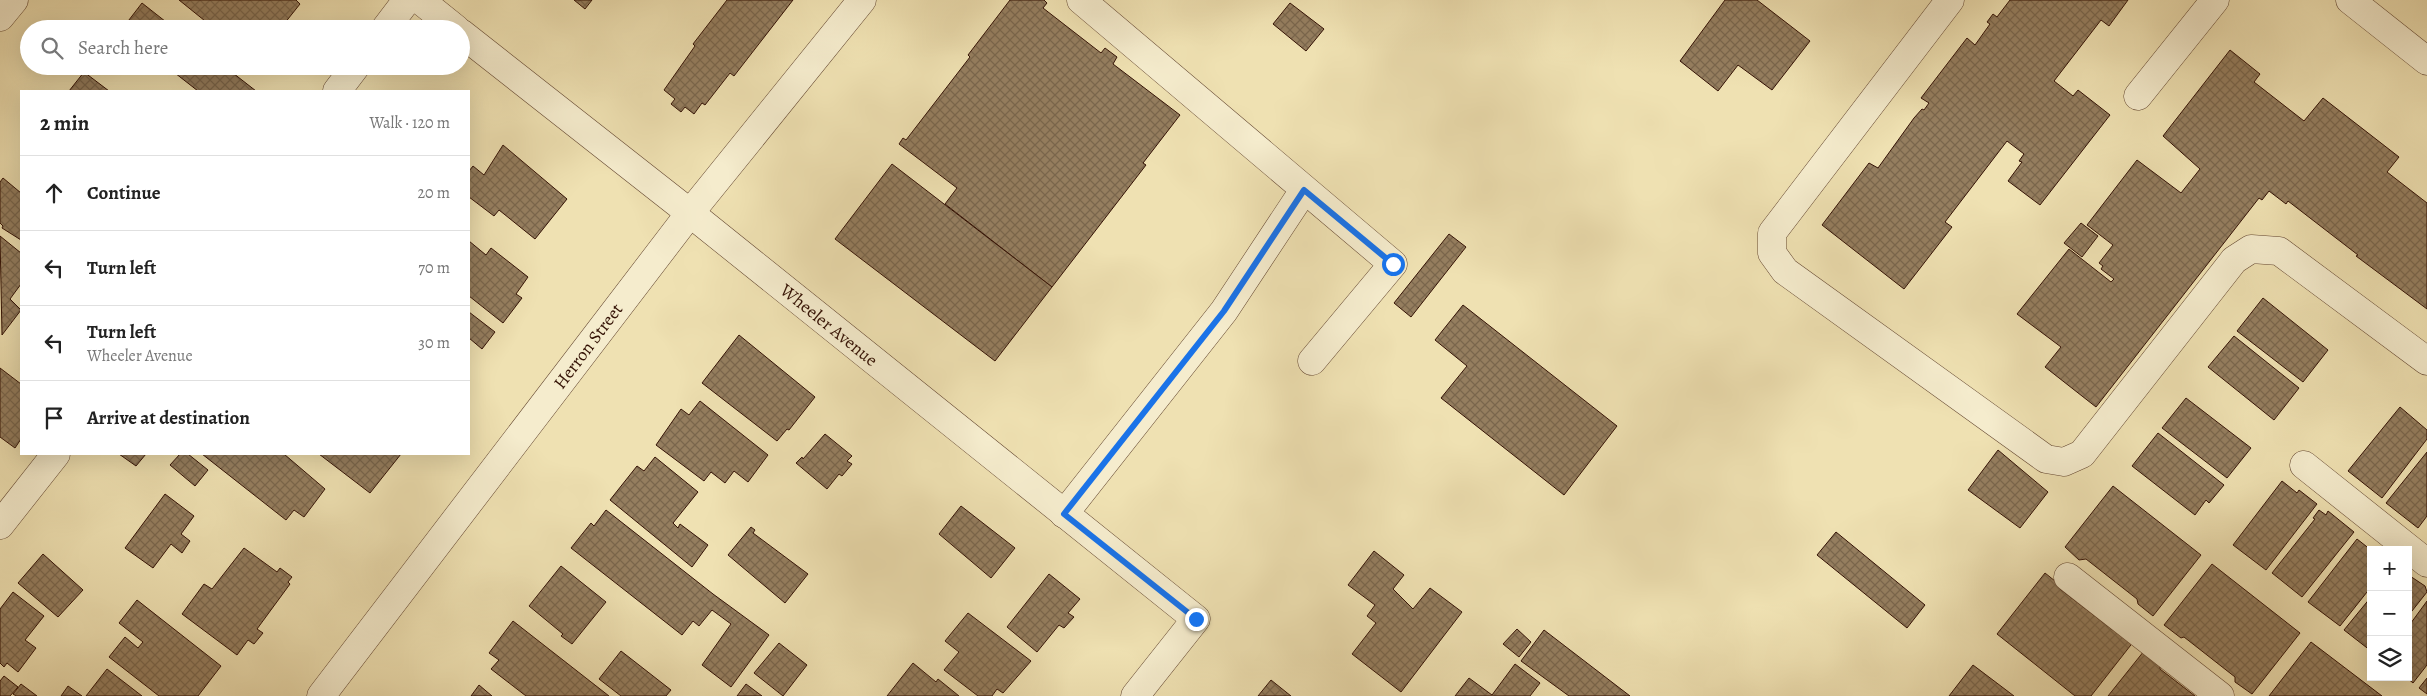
<!DOCTYPE html>
<meta charset="utf-8">
<style>
body{margin:0;font-family:Alegreya,serif;background:#f2f2f2;color:#222}
.controls{position:absolute;right:15px;bottom:15px;display:grid;overflow:hidden;border-radius:0px;box-shadow:0 5px 20px #0002}
.controls button{width:45px;height:45px;display:grid;place-items:center;padding:0;border:0;border-bottom:1px solid #e0e0e0;background:#fff;color:#222;font:25px sans-serif}
.stop{position:absolute;width:15px;height:15px;margin:-11px;border:4px solid #1a73e8;border-radius:50%;background:#fff}
.stop.end{background:#1a73e8;border-color:#fff;box-shadow:0 1px 5px #0008}
.list{margin:0;padding:0;list-style:none}
h2{display:flex;justify-content:space-between;align-items:center;height:65px;margin:0;padding:0 20px;font-size:21px}
h2 small{font-size:16px;font-weight:400;color:#767676}
.list li{display:grid;grid-template-columns:32px 1fr auto;gap:15px;align-items:center;box-sizing:border-box;height:75px;padding:0 20px;border-top:1px solid #e0e0e0}
.list b{display:block;font-size:19px;white-space:nowrap}
.list p{margin:0;font-size:16px;white-space:nowrap;color:#767676}
.list em{font-size:16px;font-style:normal;color:#767676}
.icon{flex:none;width:28px;height:28px;fill:none;stroke:currentColor;stroke-width:2;stroke-linecap:round;stroke-linejoin:round}
.map{position:relative;flex:none;width:2427px;height:696px;overflow:hidden}
.search{position:absolute;background:#fff;box-shadow:0 5px 20px #0002;left:20px;top:20px;width:450px;height:55px;display:flex;align-items:center;gap:12px;box-sizing:border-box;padding:0 18px;border-radius:28px;color:#767676;font-size:19px}
.panel{position:absolute;background:#fff;box-shadow:0 5px 20px #0002;left:20px;top:90px;width:450px;height:365px;border-radius:0px}
.map>svg:first-child{display:block}
</style>
<div class="map">
<svg width="2427" height="696" viewBox="0 0 2427 696">
<defs>
<pattern id="building-cross-hatch" width="8" height="8" patternUnits="userSpaceOnUse" patternTransform="scale(1.25)"><rect width="8" height="8" fill="#957e5f"/><path d="M0 0l8 8M0 8l8-8" fill="none" stroke="#7a664c"/></pattern>
</defs>
<rect width="100%" height="100%" fill="#efe1b2"/>
<filter id="stains"><feTurbulence type="fractalNoise" baseFrequency=".004" numOctaves="4"/><feColorMatrix values="0 0 0 0 .2 0 0 0 0 .09 0 0 0 0 .02 0 0 0 .5 -.17"/></filter>
<radialGradient id="worn" r=".72"><stop offset=".6" stop-color="#630" stop-opacity="0"/><stop offset="1" stop-color="#630" stop-opacity=".3"/></radialGradient>
<g fill="url(#building-cross-hatch)" stroke="#341205">
<path d="M179,0H296L300,4L280,29H215Z"/>
<path d="M574,0H592L585,9Z"/>
<path d="M727,0H793L734,76L730,73L705,105L702,103L694,114L685,107L681,112L671,104L675,99L664,90L695,46L693,44Z"/>
<path d="M1010,0H1044L1047,3L1043,8L1101,53L1105,48L1117,57L1113,64L1180,115L1143,163L1146,165L1052,287L945,204L957,188L899,144L903,138L906,140L970,57L968,55Z"/>
<path d="M1725,0H1757L1810,41L1772,90L1738,65L1718,91L1680,61Z"/>
<path d="M2010,0H2128L2109,26L2101,20L2054,81L2073,96L2078,90L2110,115L2040,205L2008,181L2022,162L2019,161L2024,154L2007,141L1945,222L1952,227L1904,289L1822,225L1869,163L1878,168L1914,118L1922,109L1924,110L1929,103L1921,98L1967,38L1975,45L1990,24L1987,22L1993,14L1997,17Z"/>
<path d="M142,3L175,29H122Z"/>
<path d="M1290,3L1324,29L1306,51L1273,24Z"/>
<path d="M2230,50L2260,74L2254,82L2304,121L2323,98L2399,157L2387,172L2427,203V309L2356,256L2358,255L2288,201L2286,204L2269,191L2262,200L2259,198L2096,407L2045,367L2061,347L2017,314L2069,249L2111,282L2114,279L2101,269L2103,266L2099,263L2113,245L2087,225L2137,160L2181,193L2200,169L2163,136Z"/>
<path d="M166,66H224L256,91H198Z"/>
<path d="M84,72L109,91H69Z"/>
<path d="M503,145L567,199L535,239L499,210L494,216L469,197V171L473,166L484,175Z"/>
<path d="M892,164L1052,287L995,361L835,239Z"/>
<path d="M3,178L21,193V240L2,228L3,226L0,223V182Z"/>
<path d="M2081,223L2098,236L2082,257L2064,243Z"/>
<path d="M1449,234L1466,247L1411,317L1394,303Z"/>
<path d="M0,236L21,253V284L10,299L21,310L2,335Z"/>
<path d="M469,241L486,255L491,248L528,277L516,294L522,298L503,323L469,296Z"/>
<path d="M2263,298L2328,350L2303,382L2237,331Z"/>
<path d="M1463,305L1617,426L1564,495L1441,398L1467,366L1435,340Z"/>
<path d="M469,312L495,332L482,349L469,338Z"/>
<path d="M739,335L815,397L789,430L787,429L777,441L702,383Z"/>
<path d="M2234,336L2299,388L2274,420L2208,367Z"/>
<path d="M0,368L21,384V439L15,448L0,437Z"/>
<path d="M2186,398L2251,448L2227,478L2162,428Z"/>
<path d="M700,401L768,455L748,482L734,471L725,483L711,472L704,481L656,445L681,409L689,415Z"/>
<path d="M2400,407L2427,430V439L2382,498L2348,471Z"/>
<path d="M2158,433L2224,485L2209,503L2206,500L2195,515L2132,466Z"/>
<path d="M825,434L852,456L847,461L852,464L842,476L839,474L827,489L796,463L802,457L803,459Z"/>
<path d="M1998,450L2048,492L2020,528L1968,490Z"/>
<path d="M2427,452V516L2418,528L2386,503Z"/>
<path d="M119,454H146L136,466Z"/>
<path d="M180,454H188L208,470L195,486L170,465Z"/>
<path d="M202,454H284L325,489L304,517L294,510L286,520Z"/>
<path d="M319,454H401L370,493Z"/>
<path d="M655,457L698,492L673,523L678,528L680,524L708,545L692,567L610,500L637,466L644,471Z"/>
<path d="M2282,481L2297,493L2299,490L2317,504L2266,570L2233,545Z"/>
<path d="M2113,486L2201,555L2153,616L2138,604L2137,599L2086,559L2079,560L2065,547Z"/>
<path d="M165,494L194,516L181,534L190,541L182,553L171,544L153,568L125,548Z"/>
<path d="M961,506L1015,548L991,578L939,534Z"/>
<path d="M606,510L713,594L769,635L731,687L702,665L731,624L712,610L699,626L693,621L682,635L571,548L591,523L594,526Z"/>
<path d="M2319,510L2326,515L2328,511L2354,532L2302,597L2272,573L2315,519L2313,518Z"/>
<path d="M751,527L755,530L753,533L808,574L785,603L728,555Z"/>
<path d="M1836,532L1925,605L1907,628L1817,555Z"/>
<path d="M2357,539L2371,550V587L2340,626L2308,602Z"/>
<path d="M244,548L277,572L280,568L292,577L288,582L290,584L257,629L263,633L254,644L248,640L237,655L182,614L204,584L212,589Z"/>
<path d="M1374,551L1404,575L1393,589L1413,609L1430,588L1462,612L1401,692L1352,654L1376,623L1367,616L1375,605L1348,585Z"/>
<path d="M43,554L83,590L58,617L18,583Z"/>
<path d="M2212,564L2300,633L2252,694L2235,682V677L2184,637L2181,638L2164,625Z"/>
<path d="M561,566L606,602L572,644L561,636L563,634L529,606Z"/>
<path d="M2045,573L2060,585V589L2113,630L2118,629L2134,641L2091,696H2075L1997,634Z"/>
<path d="M1049,574L1080,599L1068,613L1074,617L1064,628L1059,625L1037,652L1007,627Z"/>
<path d="M2410,576L2425,586L2427,592L2408,616V579Z"/>
<path d="M13,592L44,616L25,640L36,648L18,672L7,663L4,667L0,663V609Z"/>
<path d="M2371,597V651L2344,630Z"/>
<path d="M137,600L221,666L198,696H159L109,657L125,637L138,648L143,642L119,623Z"/>
<path d="M2427,601V665L2413,683L2406,677H2408V627Z"/>
<path d="M968,613L1031,661L1003,693L997,689L992,696H978L944,670L959,652L945,641Z"/>
<path d="M513,621L609,696H526L491,669L499,660L489,653Z"/>
<path d="M1517,629L1531,642L1519,657L1503,644Z"/>
<path d="M1544,630L1630,696H1569L1521,661Z"/>
<path d="M2311,642L2382,696H2269Z"/>
<path d="M779,643L807,665L783,696L754,673Z"/>
<path d="M621,651L671,690L666,696H621L599,679Z"/>
<path d="M2144,651L2160,663V669L2195,696H2108Z"/>
<path d="M913,663L936,682L938,679L959,696H887Z"/>
<path d="M1515,664L1540,683L1530,696H1455L1469,678L1492,695Z"/>
<path d="M1973,665L2014,696H1949Z"/>
<path d="M107,669L142,696H86Z"/>
<path d="M4,676L18,687L10,696H0V681Z"/>
<path d="M2427,678V694L2419,688Z"/>
<path d="M1271,680L1291,696H1258Z"/>
<path d="M21,684L37,696H16L13,694Z"/>
<path d="M746,684L762,696H737Z"/>
<path d="M479,685L492,696H471Z"/>
<path d="M68,686L82,696H61Z"/>
</g>
<g fill="none" stroke-linecap="round" stroke-linejoin="round">
<g stroke="#634630" stroke-width="29">
<g id="minor">
<path d="M420,0L456,29"/>
<path d="M1081,0L1393,264L1312,361"/>
<path d="M1950,0L1772,233V253L1785,271L2046,459L2064,462L2082,454L2234,260L2251,249L2279,251L2427,361"/>
<path d="M2350,0L2427,61"/>
<path d="M0,17L14,0"/>
<path d="M385,29L407,0"/>
<path d="M461,33L690,213L1196,619L1135,696"/>
<path d="M337,91L356,66"/>
<path d="M2138,96L2215,0"/>
<path d="M2304,465L2427,563"/>
<path d="M1064,514L1224,311L1304,190"/>
<path d="M0,525L56,454"/>
<path d="M2068,577L2220,696"/>
<path d="M321,696L690,213L862,0"/>
</g>
</g>
<use href="#minor" stroke="#f5eccd" stroke-width="28"/>
</g>
<g fill="none" stroke-linecap="round" stroke-linejoin="round">
<path stroke="#1a73e8" stroke-width="6" d="M1196,619L1064,514L1224,311L1304,190L1393,264"/>
</g>
<g text-anchor="middle" stroke-width="4" stroke-linejoin="round" paint-order="stroke">
<g font-size="18" fill="#341205" stroke="#f5eccd">
<text transform="translate(829 325) rotate(39)" y="6">Wheeler Avenue</text>
<text transform="translate(588 346) rotate(-53)" y="6">Herron Street</text>
</g>
</g>
<rect width="100%" height="100%" filter="url(#stains)"/>
<rect width="100%" height="100%" fill="url(#worn)"/>
</svg>
<div class="controls">
<button>+</button>
<button>−</button>
<button><svg class="icon" aria-label="layers" viewBox="0 0 24 24"><path d="M12 4l9 5-9 5-9-5zM3 14l9 5 9-5"/></svg></button>
</div>
<div class="stop" style="left:1393px;top:264px"></div>
<div class="stop end" style="left:1196px;top:619px"></div>
<div class="search"><svg class="icon" aria-label="search" viewBox="0 0 24 24"><circle cx="10" cy="10" r="6"/><path d="M15 15l6 6"/></svg>Search here</div>
<section class="panel">
<h2>2 min<small>Walk · 120 m</small></h2>
<ul class="list">
<li><svg class="icon" aria-label="ahead" viewBox="0 0 24 24"><path d="M12 20V5M6 11l6-6 6 6"/></svg><div><b>Continue</b></div><em>20 m</em></li>
<li><svg class="icon" aria-label="left" viewBox="0 0 24 24"><path d="M17 20v-9H6M10 6l-5 5 5 5"/></svg><div><b>Turn left</b></div><em>70 m</em></li>
<li><svg class="icon" aria-label="left" viewBox="0 0 24 24"><path d="M17 20v-9H6M10 6l-5 5 5 5"/></svg><div><b>Turn left</b><p>Wheeler Avenue</p></div><em>30 m</em></li>
<li><svg class="icon" aria-label="arrive" viewBox="0 0 24 24"><path d="M6 21V4h12l-3 4 3 4H6"/></svg><div><b>Arrive at destination</b></div></li>
</ul>
</section>
</div>
